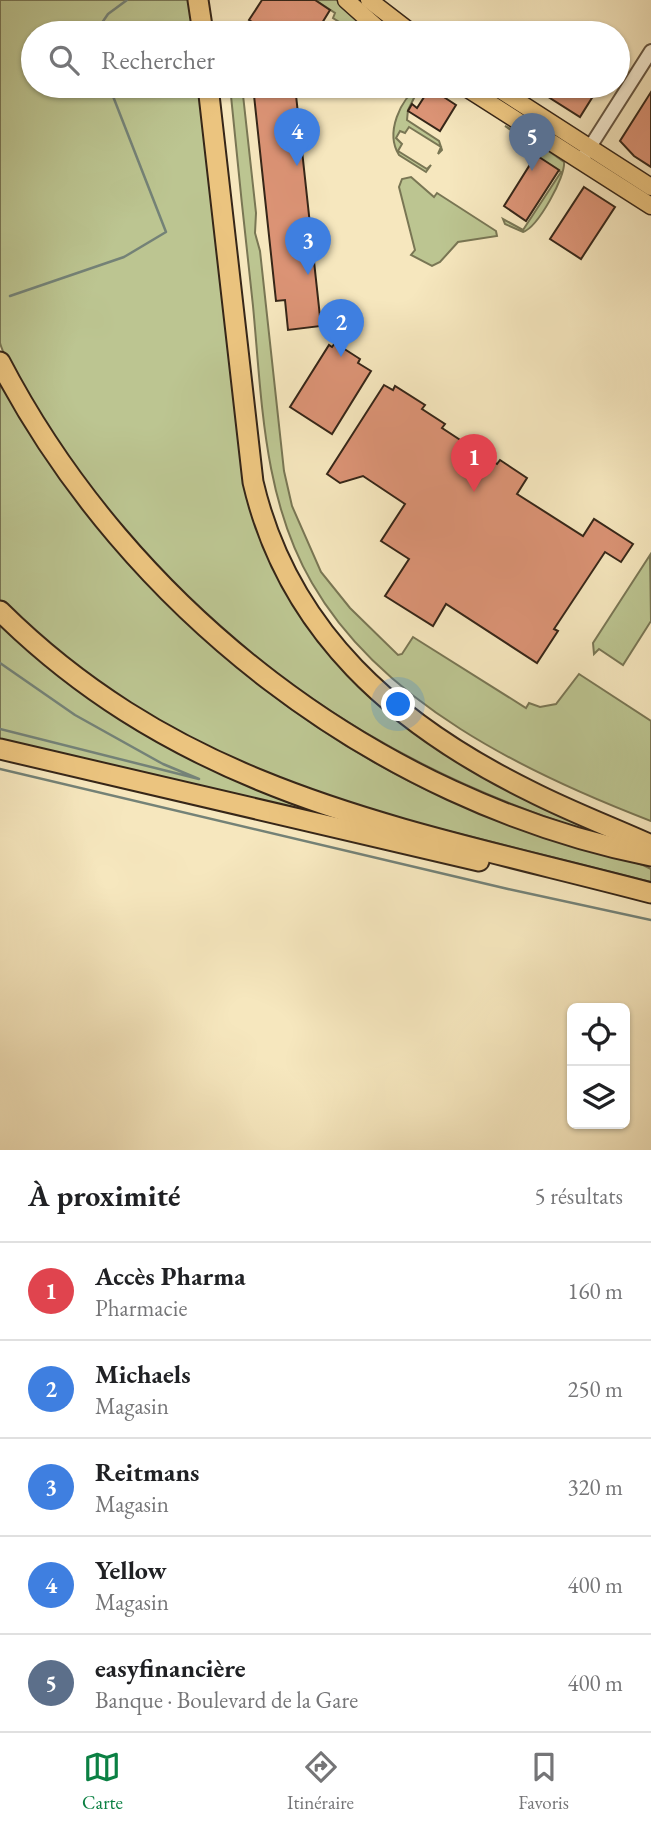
<!DOCTYPE html>
<html lang="fr">
<meta charset="utf-8">
<style>
body{margin:0;font-family:"EB Garamond",serif;background:#f6f6f6;color:#202124}
.controls{position:absolute;right:21px;bottom:21px;display:grid;overflow:hidden;border-radius:10px;box-shadow:0 2px 5px #0004}
.controls button{width:63px;height:63px;display:grid;place-items:center;padding:0;border:0;border-bottom:2px solid #e0e0e0;background:#fff;color:#202124;font:35px sans-serif}
.you{position:absolute;left:399px;top:705px;width:24px;height:24px;margin:-18px;border:5px solid #fff;border-radius:50%;background:#1a73e8;box-shadow:0 0 0 10px #1a73e833}
.badge{display:grid;place-items:center;width:46px;height:46px;border-radius:50%;background:#0b8043;color:#fff;font-size:23px;font-weight:700}
.pin{position:absolute;translate:-50% -58px;filter:drop-shadow(0 2px 4px #0008)}
.pin::after{content:'';position:absolute;top:37px;width:24px;height:21px;background:inherit;clip-path:polygon(0 0,100% 0,50% 100%)}
.list{margin:0;padding:0;list-style:none}
h2{display:flex;justify-content:space-between;align-items:center;height:91px;margin:0;padding:0 28px;font-size:30px}
h2 small{font-size:23px;font-weight:400;color:#757577}
.list li{display:grid;grid-template-columns:46px 1fr auto;gap:21px;align-items:center;box-sizing:border-box;height:98px;padding:0 28px;border-top:2px solid #e0e0e0}
.list b{display:block;font-size:26px;white-space:nowrap}
.list p{margin:0;font-size:23px;white-space:nowrap;color:#757577}
.list em{font-size:23px;font-style:normal;color:#757577}
.icon{flex:none;width:38px;height:38px;fill:none;stroke:currentColor;stroke-width:2;stroke-linecap:round;stroke-linejoin:round}
.map{position:relative;flex:none;width:651px;height:1150px;overflow:hidden}
.search{position:absolute;background:#fff;box-shadow:0 2px 5px #0004;left:21px;right:21px;top:21px;height:77px;display:flex;align-items:center;gap:18px;box-sizing:border-box;padding:0 24px;border-radius:38px;color:#757577;font-size:26px}
.sheet{height:581px;background:#fff}
nav{display:flex;justify-content:space-around;align-items:center;box-sizing:border-box;height:98px;border-top:2px solid #e0e0e0;background:#fff;font-size:19px;color:#757577}
nav a{display:grid;justify-items:center;gap:4px}
nav .on{color:#0b8043}
.map>svg:first-child{display:block}
</style>
<div class="map">
<svg width="651" height="1150" viewBox="0 0 651 1150">
<rect width="100%" height="100%" fill="#f6e7be"/>
<filter id="stains"><feTurbulence type="fractalNoise" baseFrequency=".00286" numOctaves="4"/><feColorMatrix values="0 0 0 0 .2 0 0 0 0 .09 0 0 0 0 .02 0 0 0 .5 -.17"/></filter>
<radialGradient id="worn" r=".72"><stop offset=".6" stop-color="#630" stop-opacity="0"/><stop offset="1" stop-color="#630" stop-opacity=".3"/></radialGradient>
<g fill="#bcc591" stroke="#797654" stroke-width="2">
<path d="M0,0H191L196,33H33V86H202L264,545L282,585L303,619L344,668L614,839C385,772 202,648 65,452C49,429 7,368 0,343C0,325 0,271 0,250C0,166 0,83 0,0Z"/>
<path d="M315,0H338L374,33H357L333,18L335,13Z"/>
<path d="M230,86H242L256,213L255,233L260,251L284,471L292,506L321,572L350,608L398,655L402,654L413,637L526,708L529,703L540,707L556,704L579,674L651,721V821C526,773 381,703 312,583C263,499 262,400 253,306C245,233 237,159 230,86Z"/>
<path d="M420,86L408,110L407,120L439,141L442,150L438,154L441,147L409,127L405,133L400,131L396,138L402,144L398,151L427,169L431,165L426,172L399,155C385,133 400,99 420,86Z"/>
<path d="M505,126L536,142L564,162C566,176 538,227 523,232L505,224L503,219L523,230L561,172L533,154L536,148Z"/>
<path d="M411,177L434,197L437,193L496,231L497,236L458,242L440,262L432,266L411,255L415,250L399,187L402,179Z"/>
<path d="M0,378C17,409 34,441 54,469C159,616 304,741 472,810C528,833 586,847 643,865L651,869V882L353,807L210,752L86,676L0,600Z"/>
<path d="M650,555L651,621L623,665L599,649L594,654L593,643Z"/>
<path d="M0,625C106,721 215,781 351,824L0,743Z"/>
</g>
<g fill="none" stroke-linecap="round" stroke-linejoin="round">
<g stroke="#748277" stroke-width="2.5">
<path d="M95,33L108,14L127,0"/>
<path d="M10,296L124,257L166,232L109,86"/>
<path d="M0,663L75,715L163,764L199,779L0,729"/>
<path d="M0,769L508,889L651,920"/>
</g>
</g>
<g fill="#db9375" stroke="#362618" stroke-width="2">
<path d="M262,0H315L330,10L319,28L323,33H270L249,20Z"/>
<path d="M253,86H295L321,326L288,330L285,300L276,301Z"/>
<path d="M531,86H583L595,93L580,117Z"/>
<path d="M430,88L456,105L440,131L408,111L412,104L417,108Z"/>
<path d="M651,92V167L634,156L620,141Z"/>
<path d="M536,155L559,170L526,221L504,206Z"/>
<path d="M584,187L615,207L581,259L550,239Z"/>
<path d="M335,343L360,359L358,363L371,371L332,434L290,407L329,345L332,347Z"/>
<path d="M384,385L393,390L395,386L425,405L422,409L445,424L442,428L497,464L500,460L527,478L517,494L583,536L594,519L633,544L621,562L605,552L554,629L558,631L537,663L446,604L433,626L385,596L409,559L381,541L405,504L363,476L340,483L327,474Z"/>
</g>
<g fill="none" stroke-linecap="round" stroke-linejoin="round">
<g stroke="#665642" stroke-width="16">
<path id="minor" d="M581,161L651,51"/>
</g>
<g stroke="#362618" stroke-width="19">
<g id="major">
<path d="M346,0L383,33"/>
<path d="M369,0L412,33"/>
<path d="M463,86L651,206"/>
<path d="M494,86L651,187"/>
</g>
</g>
<g stroke="#362618" stroke-width="23">
<g id="highway">
<path d="M198,0L203,33"/>
<path d="M208,86L253,482C288,632 396,725 530,791C569,811 611,827 651,845"/>
<path d="M0,362C129,610 377,801 651,856"/>
<path d="M0,611C187,796 408,829 651,893"/>
<path d="M0,749L479,861"/>
</g>
</g>
<use href="#minor" stroke="#f9efd5" stroke-width="12"/>
<use href="#major" stroke="#ebc47f" stroke-width="16"/>
<use href="#highway" stroke="#ebc47f" stroke-width="19"/>
</g>
<rect width="100%" height="100%" filter="url(#stains)"/>
<rect width="100%" height="100%" fill="url(#worn)"/>
</svg>
<div class="controls">
<button><svg class="icon" aria-label="locate" viewBox="0 0 24 24"><circle cx="12" cy="12" r="6"/><path d="M12 2v4M12 18v4M2 12h4M18 12h4"/></svg></button>
<button><svg class="icon" aria-label="layers" viewBox="0 0 24 24"><path d="M12 4l9 5-9 5-9-5zM3 14l9 5 9-5"/></svg></button>
</div>
<div class="you"></div>
<div class="pin badge" style="left:474px;top:492px;background:#e0444e">1</div>
<div class="pin badge" style="left:341px;top:357px;background:#3f7fe0">2</div>
<div class="pin badge" style="left:308px;top:275px;background:#3f7fe0">3</div>
<div class="pin badge" style="left:297px;top:166px;background:#3f7fe0">4</div>
<div class="pin badge" style="left:532px;top:171px;background:#5c6f8a">5</div>
<div class="search"><svg class="icon" aria-label="search" viewBox="0 0 24 24"><circle cx="10" cy="10" r="6"/><path d="M15 15l6 6"/></svg>Rechercher</div>
</div>
<section class="sheet">
<h2>À proximité<small>5 résultats</small></h2>
<ul class="list">
<li><span class="badge" style="background:#e0444e">1</span><div><b>Accès Pharma</b><p>Pharmacie</p></div><em>160 m</em></li>
<li><span class="badge" style="background:#3f7fe0">2</span><div><b>Michaels</b><p>Magasin</p></div><em>250 m</em></li>
<li><span class="badge" style="background:#3f7fe0">3</span><div><b>Reitmans</b><p>Magasin</p></div><em>320 m</em></li>
<li><span class="badge" style="background:#3f7fe0">4</span><div><b>Yellow</b><p>Magasin</p></div><em>400 m</em></li>
<li><span class="badge" style="background:#5c6f8a">5</span><div><b>easyfinancière</b><p>Banque · Boulevard de la Gare</p></div><em>400 m</em></li>
</ul>
</section>
<nav>
<a class="on"><svg class="icon" aria-label="map" viewBox="0 0 24 24"><path d="M3 6l6-2 6 2 6-2v14l-6 2-6-2-6 2zM9 4v14M15 6v14"/></svg>Carte</a>
<a><svg class="icon" aria-label="directions" viewBox="0 0 24 24"><path d="M12 3l9 9-9 9-9-9zM9 14v-3h6M13 9l2 2-2 2"/></svg>Itinéraire</a>
<a><svg class="icon" aria-label="saved" viewBox="0 0 24 24"><path d="M7 4h10v16l-5-4-5 4z"/></svg>Favoris</a>
</nav>
